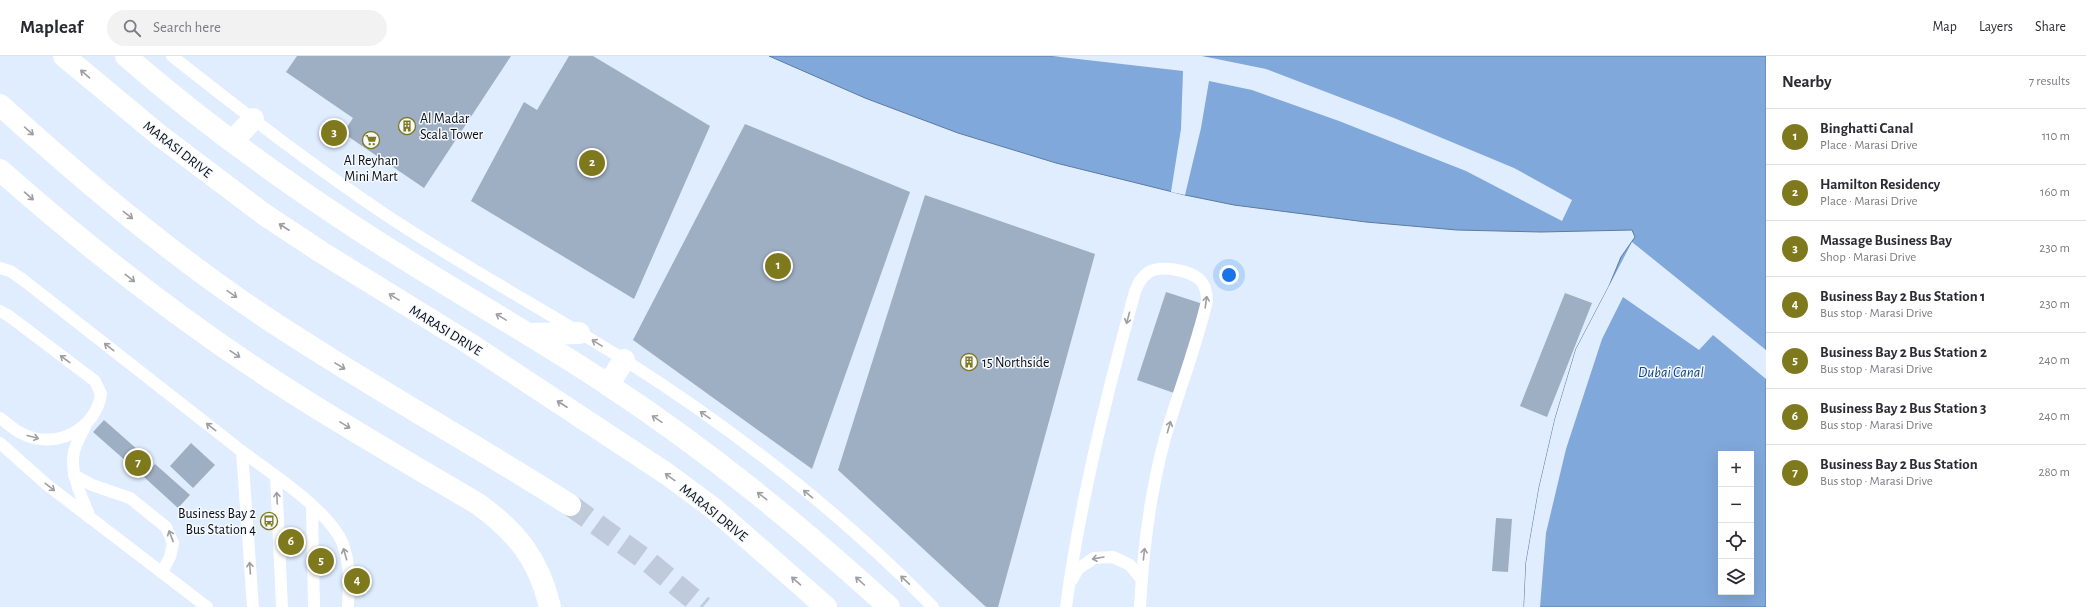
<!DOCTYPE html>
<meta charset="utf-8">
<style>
body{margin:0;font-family:"Alegreya Sans",sans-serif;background:#f2f2f3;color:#2b2b33}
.controls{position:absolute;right:12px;bottom:12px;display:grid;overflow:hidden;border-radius:0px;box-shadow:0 4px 16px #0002}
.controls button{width:36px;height:36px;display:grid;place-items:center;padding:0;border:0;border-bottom:1px solid #e1e1e2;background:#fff;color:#2b2b33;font:20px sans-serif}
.you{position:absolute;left:1229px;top:219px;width:14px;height:14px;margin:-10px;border:3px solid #fff;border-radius:50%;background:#1a73e8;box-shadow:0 0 0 6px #1a73e833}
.badge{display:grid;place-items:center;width:26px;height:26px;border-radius:50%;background:#7f791e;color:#fff;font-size:13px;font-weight:700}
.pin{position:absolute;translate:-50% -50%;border:2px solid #fff;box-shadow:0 1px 4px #0006}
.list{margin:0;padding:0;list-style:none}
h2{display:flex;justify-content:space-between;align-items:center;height:52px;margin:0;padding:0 16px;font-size:17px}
h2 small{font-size:13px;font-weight:400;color:#7c7c81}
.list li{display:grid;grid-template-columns:26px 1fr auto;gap:12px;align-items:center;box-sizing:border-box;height:56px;padding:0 16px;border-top:1px solid #e1e1e2}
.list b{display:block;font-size:15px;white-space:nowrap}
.list p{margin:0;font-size:13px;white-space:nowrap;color:#7c7c81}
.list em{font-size:13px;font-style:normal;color:#7c7c81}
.icon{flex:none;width:22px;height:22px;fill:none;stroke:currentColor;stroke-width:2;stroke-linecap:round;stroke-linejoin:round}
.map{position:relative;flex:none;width:1766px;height:551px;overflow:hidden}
header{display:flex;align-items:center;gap:24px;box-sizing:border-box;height:56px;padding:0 20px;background:#fff;border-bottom:1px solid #e1e1e2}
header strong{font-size:19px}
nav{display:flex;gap:22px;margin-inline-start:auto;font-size:14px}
.search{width:280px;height:36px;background:#f2f2f3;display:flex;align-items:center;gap:10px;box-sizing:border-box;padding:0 14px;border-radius:22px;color:#7c7c81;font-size:15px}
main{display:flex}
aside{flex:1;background:#fff}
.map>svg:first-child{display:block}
</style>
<header>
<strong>Mapleaf</strong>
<div class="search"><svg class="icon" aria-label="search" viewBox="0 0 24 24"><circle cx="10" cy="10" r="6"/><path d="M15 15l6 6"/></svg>Search here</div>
<nav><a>Map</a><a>Layers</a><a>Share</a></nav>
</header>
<main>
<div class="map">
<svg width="1766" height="551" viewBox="0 0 1766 551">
<rect width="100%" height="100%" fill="#dfedfe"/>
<path fill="#81a8db" stroke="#5d7a9f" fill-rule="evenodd" d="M769,0H1766V551H1524L1526,507L1539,432L1555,363L1576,293L1609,230L1621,201L1635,181L1632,174L1541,176L1457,174L1366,166L1234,149L1185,139L1056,107L958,77L865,42ZM1721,398H1751V536H1721Z"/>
<g fill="#dfedfe">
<path d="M1052,0H1202L1266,13L1394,62L1514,112L1572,144L1562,165L1466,115L1339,65L1252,34L1209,25L1201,72L1185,139L1171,136L1181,73L1183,15Z"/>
<path d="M1632,186L1766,294V323L1713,279L1699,294L1623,241L1602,283L1566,393L1546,477L1540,551H1524L1526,507L1539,432L1555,363L1576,293Z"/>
</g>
<g fill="#9fafc3">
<path d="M297,0H511L424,132L343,77L353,62L286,16Z"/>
<path d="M569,0H593L710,70L634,243L471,145L524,46L537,54Z"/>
<path d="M745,68L910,136L812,413L633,284Z"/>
<path d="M925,139L1095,198L998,551H986L838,414Z"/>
<path d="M1166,236L1203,248L1174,337L1137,324Z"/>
<path d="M1565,237L1592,247L1547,361L1520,350Z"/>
<path d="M104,364L138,394L127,406L93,376Z"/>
<path d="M191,387L215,409L193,432L170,410Z"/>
<path d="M155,408L190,439L178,452L144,421Z"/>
<path d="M1496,462L1512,463L1508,516L1492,515Z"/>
</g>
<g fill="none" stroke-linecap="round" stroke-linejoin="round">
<path stroke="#bfcbdb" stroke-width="22" stroke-dasharray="22 11" stroke-linecap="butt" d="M570,449L650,507L703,551"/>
<g stroke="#fff" stroke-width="12">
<path d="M172,0C243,56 314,111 389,161C465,211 546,255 623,303C735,374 841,457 933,551"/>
<path d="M0,212L10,215L22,223C94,280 167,336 239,393C270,417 319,447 339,480C351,501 349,528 348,551"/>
<path d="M0,255L9,260L95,325L101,338C96,374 55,394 23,378C15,375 7,367 0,362"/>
<path d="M85,371C81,379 76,387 74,396C69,418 83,442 90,462"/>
<path d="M0,387L46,428L207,551"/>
<path d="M242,395L253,551"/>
<path d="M74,419L92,429L130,442L166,471L173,487L170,501L162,516"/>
<path d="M276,421L282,551"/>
<path d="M312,450L314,551"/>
<path d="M1072,524L1078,513L1094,502L1113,501L1130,509L1142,524"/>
<path d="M1066,551C1080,445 1106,342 1134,239C1137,230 1140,222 1149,216C1161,209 1188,214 1199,223C1206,229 1207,237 1207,245C1196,292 1178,337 1165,382C1150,437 1143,494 1140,551"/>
</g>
<g stroke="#fff" stroke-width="22">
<path d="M64,0L159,79L265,159L321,196L470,288L667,418L713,452L826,551"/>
<path d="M126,0C197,62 274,118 353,170C436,225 524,273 607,328C710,396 798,468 889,551"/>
<path d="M0,49C83,124 169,197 262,259C362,326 468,384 570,449"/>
<path d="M233,85L253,63"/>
<path d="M0,114C88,192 180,264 279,328C344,370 412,409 478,448C517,476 539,504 550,551"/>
<path d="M530,278L579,277"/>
<path d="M608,329L624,304"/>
</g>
</g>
<defs><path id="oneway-shaft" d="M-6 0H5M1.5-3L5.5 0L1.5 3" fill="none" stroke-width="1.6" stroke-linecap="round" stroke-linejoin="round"/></defs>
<g stroke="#9c9ea1">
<use href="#oneway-shaft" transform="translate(85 18) rotate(-139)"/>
<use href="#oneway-shaft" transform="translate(29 75) rotate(42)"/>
<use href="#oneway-shaft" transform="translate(29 140) rotate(41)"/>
<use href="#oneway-shaft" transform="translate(128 159) rotate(38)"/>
<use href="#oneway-shaft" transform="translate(284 171) rotate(-147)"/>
<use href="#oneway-shaft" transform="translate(130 222) rotate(38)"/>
<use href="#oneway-shaft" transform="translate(232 238) rotate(35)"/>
<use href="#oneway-shaft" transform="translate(394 241) rotate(-148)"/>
<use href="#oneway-shaft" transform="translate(1206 246) rotate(-82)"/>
<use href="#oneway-shaft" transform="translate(501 261) rotate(-149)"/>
<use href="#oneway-shaft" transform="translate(1128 262) rotate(105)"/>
<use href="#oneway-shaft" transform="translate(597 287) rotate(-149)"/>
<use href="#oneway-shaft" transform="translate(109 291) rotate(-142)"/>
<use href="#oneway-shaft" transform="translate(235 298) rotate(34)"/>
<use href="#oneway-shaft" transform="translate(65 303) rotate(-143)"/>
<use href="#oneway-shaft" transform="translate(340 310) rotate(31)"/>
<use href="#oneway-shaft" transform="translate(562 348) rotate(-147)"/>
<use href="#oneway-shaft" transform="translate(705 359) rotate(-145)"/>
<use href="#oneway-shaft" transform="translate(657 363) rotate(-146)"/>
<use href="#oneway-shaft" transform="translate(345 369) rotate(31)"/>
<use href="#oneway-shaft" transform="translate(211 371) rotate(-142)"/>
<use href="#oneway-shaft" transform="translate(1169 371) rotate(-74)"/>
<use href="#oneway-shaft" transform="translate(33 381) rotate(15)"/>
<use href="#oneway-shaft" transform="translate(670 421) rotate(-144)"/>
<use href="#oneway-shaft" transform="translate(50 431) rotate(38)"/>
<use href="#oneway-shaft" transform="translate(808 438) rotate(-140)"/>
<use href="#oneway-shaft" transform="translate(762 440) rotate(-142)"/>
<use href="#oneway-shaft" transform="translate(277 442) rotate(-93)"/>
<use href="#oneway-shaft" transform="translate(171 480) rotate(-111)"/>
<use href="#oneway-shaft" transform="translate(345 498) rotate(-106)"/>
<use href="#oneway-shaft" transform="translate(1144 498) rotate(-84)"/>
<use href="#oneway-shaft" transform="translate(1098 502) rotate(170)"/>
<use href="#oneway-shaft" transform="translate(250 512) rotate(-94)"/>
<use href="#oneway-shaft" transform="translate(905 524) rotate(-137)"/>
<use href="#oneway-shaft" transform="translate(796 525) rotate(-139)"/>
<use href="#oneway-shaft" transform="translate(860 525) rotate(-138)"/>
</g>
<defs>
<g id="building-ring" transform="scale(0.9)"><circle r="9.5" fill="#f5f9fd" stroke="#7f791e" stroke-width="1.5"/><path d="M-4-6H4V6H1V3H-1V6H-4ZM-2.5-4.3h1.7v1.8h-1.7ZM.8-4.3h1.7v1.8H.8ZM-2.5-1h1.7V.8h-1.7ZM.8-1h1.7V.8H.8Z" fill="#7f791e"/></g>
<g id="supermarket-ring" transform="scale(0.9)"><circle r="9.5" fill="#f5f9fd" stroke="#7f791e" stroke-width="1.5"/><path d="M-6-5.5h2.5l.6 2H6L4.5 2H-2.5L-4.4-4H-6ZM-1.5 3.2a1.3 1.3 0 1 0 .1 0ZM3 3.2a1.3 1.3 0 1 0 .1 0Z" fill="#7f791e"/></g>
<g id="bus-ring" transform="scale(0.9)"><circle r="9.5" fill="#f5f9fd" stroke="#7f791e" stroke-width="1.5"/><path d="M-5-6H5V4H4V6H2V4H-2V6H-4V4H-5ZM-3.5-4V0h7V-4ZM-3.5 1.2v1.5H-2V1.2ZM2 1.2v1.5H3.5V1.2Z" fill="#7f791e"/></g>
</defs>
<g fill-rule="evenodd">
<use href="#building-ring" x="407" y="70"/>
<use href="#supermarket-ring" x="371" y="84"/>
<use href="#building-ring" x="969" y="306"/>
<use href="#bus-ring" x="269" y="465"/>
</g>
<g text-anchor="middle" stroke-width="3" stroke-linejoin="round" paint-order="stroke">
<g font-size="14" fill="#080d14" stroke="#f5f9fd" text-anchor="start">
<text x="420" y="67">Al Madar<tspan x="420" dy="16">Scala Tower</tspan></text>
<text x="371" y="109" text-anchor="middle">Al Reyhan<tspan x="371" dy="16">Mini Mart</tspan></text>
<text x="982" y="311">15 Northside</text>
<text x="256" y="462" text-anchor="end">Business Bay 2<tspan x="256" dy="16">Bus Station 4</tspan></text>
</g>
<g font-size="14" fill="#080d14" stroke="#f5f9fd">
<text transform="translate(178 93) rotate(38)" y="5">MARASI DRIVE</text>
<text transform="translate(446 274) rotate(32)" y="5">MARASI DRIVE</text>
<text transform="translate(714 456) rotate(39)" y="5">MARASI DRIVE</text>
</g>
<g font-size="15" font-style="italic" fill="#104683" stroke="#f5f9fd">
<text x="1671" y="321">Dubai Canal</text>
</g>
</g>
</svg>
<div class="controls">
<button>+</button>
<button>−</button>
<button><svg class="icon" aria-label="locate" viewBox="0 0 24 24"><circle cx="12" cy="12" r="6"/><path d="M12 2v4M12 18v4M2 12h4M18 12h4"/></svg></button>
<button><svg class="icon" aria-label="layers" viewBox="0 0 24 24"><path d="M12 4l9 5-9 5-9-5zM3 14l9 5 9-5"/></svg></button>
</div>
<div class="you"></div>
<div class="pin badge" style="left:778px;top:210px">1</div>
<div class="pin badge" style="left:592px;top:107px">2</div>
<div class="pin badge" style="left:334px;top:77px">3</div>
<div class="pin badge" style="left:357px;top:525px">4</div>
<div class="pin badge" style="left:321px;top:505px">5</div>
<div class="pin badge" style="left:291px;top:486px">6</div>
<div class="pin badge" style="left:138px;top:407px">7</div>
</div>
<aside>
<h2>Nearby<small>7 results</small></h2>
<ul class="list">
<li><span class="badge">1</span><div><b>Binghatti Canal</b><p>Place · Marasi Drive</p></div><em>110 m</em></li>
<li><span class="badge">2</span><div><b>Hamilton Residency</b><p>Place · Marasi Drive</p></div><em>160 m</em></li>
<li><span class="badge">3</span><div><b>Massage Business Bay</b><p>Shop · Marasi Drive</p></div><em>230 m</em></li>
<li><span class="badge">4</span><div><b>Business Bay 2 Bus Station 1</b><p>Bus stop · Marasi Drive</p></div><em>230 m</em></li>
<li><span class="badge">5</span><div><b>Business Bay 2 Bus Station 2</b><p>Bus stop · Marasi Drive</p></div><em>240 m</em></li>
<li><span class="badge">6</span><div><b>Business Bay 2 Bus Station 3</b><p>Bus stop · Marasi Drive</p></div><em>240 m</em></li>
<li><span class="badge">7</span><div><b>Business Bay 2 Bus Station</b><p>Bus stop · Marasi Drive</p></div><em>280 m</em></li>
</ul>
</aside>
</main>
